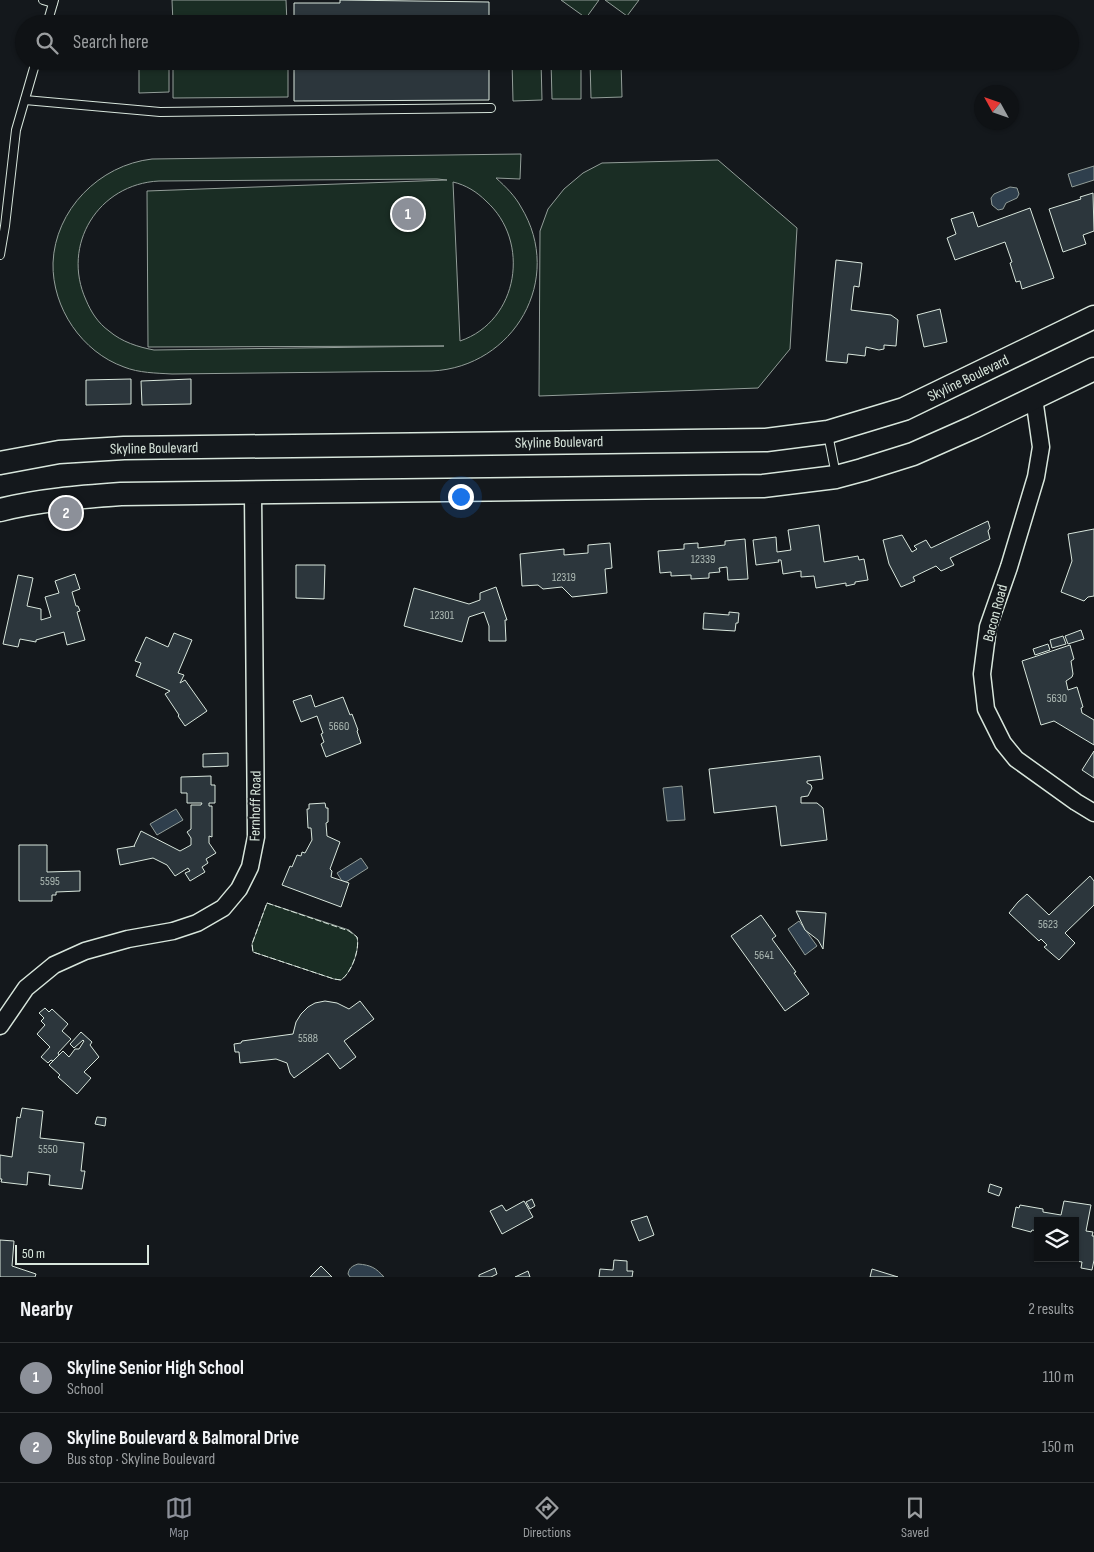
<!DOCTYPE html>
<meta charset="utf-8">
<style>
body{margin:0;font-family:"Sofia Sans Condensed",sans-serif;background:#181b1e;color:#f1f3f6}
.controls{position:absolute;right:15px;bottom:15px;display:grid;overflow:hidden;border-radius:0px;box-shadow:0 1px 4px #0004}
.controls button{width:45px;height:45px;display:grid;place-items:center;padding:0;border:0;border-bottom:1px solid #2f3234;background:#0f1215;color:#f1f3f6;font:25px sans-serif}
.compass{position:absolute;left:974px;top:85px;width:45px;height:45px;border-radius:50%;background:#0f1215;box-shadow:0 1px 4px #0004;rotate:310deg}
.scale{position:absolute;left:15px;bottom:12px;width:134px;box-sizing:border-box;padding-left:5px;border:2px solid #d8e6dc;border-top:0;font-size:14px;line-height:18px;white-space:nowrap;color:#d8e6dc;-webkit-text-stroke:4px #14181c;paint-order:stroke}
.you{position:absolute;left:460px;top:496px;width:18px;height:18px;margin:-12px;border:4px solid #fff;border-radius:50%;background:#1a73e8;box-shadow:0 0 0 8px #1a73e833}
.badge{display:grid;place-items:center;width:32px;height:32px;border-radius:50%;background:#8c9099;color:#fff;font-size:16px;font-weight:700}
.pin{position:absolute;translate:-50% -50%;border:2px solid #fff;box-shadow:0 1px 5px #0006}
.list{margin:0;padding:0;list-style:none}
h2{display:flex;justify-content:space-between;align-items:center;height:65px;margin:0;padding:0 20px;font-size:21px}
h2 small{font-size:16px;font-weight:400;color:#9b9ea0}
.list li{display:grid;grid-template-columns:32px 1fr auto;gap:15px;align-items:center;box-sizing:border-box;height:70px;padding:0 20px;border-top:1px solid #2f3234}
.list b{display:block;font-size:19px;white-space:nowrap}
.list p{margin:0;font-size:16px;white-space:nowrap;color:#9b9ea0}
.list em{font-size:16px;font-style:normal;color:#9b9ea0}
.icon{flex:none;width:28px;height:28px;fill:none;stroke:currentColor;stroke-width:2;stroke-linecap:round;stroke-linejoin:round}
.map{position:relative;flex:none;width:1094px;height:1277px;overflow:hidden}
.search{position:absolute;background:#0f1215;box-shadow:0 1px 4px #0004;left:15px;right:15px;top:15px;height:55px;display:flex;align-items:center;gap:12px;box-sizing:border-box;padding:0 18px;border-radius:28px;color:#9b9ea0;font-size:19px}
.sheet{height:205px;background:#0f1215}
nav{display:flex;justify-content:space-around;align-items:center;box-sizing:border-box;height:70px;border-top:1px solid #2f3234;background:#0f1215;font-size:14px;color:#9b9ea0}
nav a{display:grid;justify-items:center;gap:2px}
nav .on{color:#8c9099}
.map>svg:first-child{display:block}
</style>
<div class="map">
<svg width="1094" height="1277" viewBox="0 0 1094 1277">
<rect width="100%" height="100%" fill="#14181c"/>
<g fill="#1a2d24" stroke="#939e99" fill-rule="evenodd">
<path d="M172,0H286L287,24H173Z"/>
<path d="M561,0H599L586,18Z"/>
<path d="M605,0H639L627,16Z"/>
<path d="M139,61H169V92L139,93Z"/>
<path d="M512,61H541L542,100L513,101Z"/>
<path d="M551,61H581V99H552Z"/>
<path d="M590,61H621L622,97L591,98Z"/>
<path d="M288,67V97L173,98V68Z"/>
<path d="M521,154L520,179L496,178C506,187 515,196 521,207C565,279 514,367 432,371L172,374C156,373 139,373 124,367C82,352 52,308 53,263C55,210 99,165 152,159ZM437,179L447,180L147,191L148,347L444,346L154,350C138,347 122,342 109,331C98,323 91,312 86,300C61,245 98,184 159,181ZM453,182C466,185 477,192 486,201C531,241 519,321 460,341Z"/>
<path d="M718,160L797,228L790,349L758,388L539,396L540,231L548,209L564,189L583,173L602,163Z"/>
<path d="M267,903L349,930L357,937C360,949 352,972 341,980L334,979L253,952L252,944Z"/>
</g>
<g fill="#2f3f4d" stroke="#939e99">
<path d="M1094,166V180L1072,187L1068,174Z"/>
<path d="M1010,187L1017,188L1019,194L1017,198L1006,203L1003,209L998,210L992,205L991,198L994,194Z"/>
<path d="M682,786L685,820L667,821L663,788Z"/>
<path d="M176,809L183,820L157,835L150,824Z"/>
<path d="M361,858L368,868L346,882L342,881L337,873Z"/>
<path d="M799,921L817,946L805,955L788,929Z"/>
<path d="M358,1264C371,1265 376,1268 384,1277H350L348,1274C349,1268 352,1266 358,1264Z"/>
</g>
<g fill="#2c363c" stroke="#d8e6dc">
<path d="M340,0L489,2V24H294V3H340Z"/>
<path d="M294,61H489V100L294,101Z"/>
<path d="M1093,193L1094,231L1083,235L1086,244L1063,252L1049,209L1081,199L1080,197Z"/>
<path d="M1030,208L1054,278L1022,289L1020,281L1016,282L1010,263L1012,262L1005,242L955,260L947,238L956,234L951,219L973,212L978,227Z"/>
<path d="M836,260L862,263L859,287L854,286L851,310L891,315L898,320L896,346L884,345V349L879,350L866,347L865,356L848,354L847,363L826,361Z"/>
<path d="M940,309L947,342L924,347L917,315Z"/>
<path d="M131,379V404L86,405V380Z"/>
<path d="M191,379V404L142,405L141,381Z"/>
<path d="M988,521L990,528L988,531L990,539L950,558L954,565L941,571L936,566L913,577L915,581L901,587L889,564L883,540L902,535L912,552L917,549L914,546L926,540L931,548Z"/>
<path d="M819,525L824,562L858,556L859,560L864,559L868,580L855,582V584L846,586V583L816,588L814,576L801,577V571L783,574L781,560H778L779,562L756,565L753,540L776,537L777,552L791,550L788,530Z"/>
<path d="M1094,529V596L1088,597L1084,601L1061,592L1072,561L1068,534Z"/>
<path d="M745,539L748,579L728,580L727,567L719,568L720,572L709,573V578L691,579V575L671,576V572L660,573L658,551L684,549V544L698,543V548L725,545V541Z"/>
<path d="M610,543L612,568L605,569L607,593L572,597L562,587L543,589L538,585L522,586L520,554L564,549V555L588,553V545Z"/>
<path d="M296,565H325L324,599L296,598Z"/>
<path d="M75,574L80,589L72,592L76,606H78L80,611L77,612L85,640L67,645L64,632L36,640V642L20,639L18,647L3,644L18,575L33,578L27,606L41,609V620L51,617L45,597L59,593L55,581Z"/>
<path d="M496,587L507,620H505L506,641H489V626L484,612L469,617L462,642L404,626L414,588L469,604L480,600V593Z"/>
<path d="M729,612L739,613L738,623H736L735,631L703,629L704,613L729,615Z"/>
<path d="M1081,630L1084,639L1068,644L1065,636Z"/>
<path d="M174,633L192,640L178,673L184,675L180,683L185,680L207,711L185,726L178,716L179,715L165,694L170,691L136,676L141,663L135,661L146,637L168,647Z"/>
<path d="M1063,636L1066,644L1052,648L1050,640Z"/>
<path d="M1048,644L1050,650L1035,655L1033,649Z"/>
<path d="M1070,645L1074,659L1071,661L1073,674L1072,677L1066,681L1068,690L1077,687L1083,707L1081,708L1082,713L1094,720V745L1054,721L1041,725L1022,661Z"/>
<path d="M311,695L315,707L343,697L350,715L352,714L358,730L357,731L361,743L326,757L321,744L324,742L321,734L323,733L317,716L301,722L293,701Z"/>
<path d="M1094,751V778L1082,770Z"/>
<path d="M228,753V766L203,767V754Z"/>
<path d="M820,756L823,779L807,781V783L811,785L812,788L808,796L801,797V803H817L823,808L827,840L781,846L776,806L714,813L709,769Z"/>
<path d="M211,776V785H215V803H209V806H212V837L209,836V843L216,853L206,859L208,863L202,867L205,872L190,881L185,873L190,871L188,868L175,876L167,865L153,858L120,865L117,849L135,846H134L141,831L180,851L191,845V838L187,832L191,829V805H201L202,803H187V793H181V777Z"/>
<path d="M325,803L326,808H328V822L326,823L327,836L340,842L330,869L332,871L331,877L349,883L341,907L282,885L290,866L292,867L297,855L301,856L302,852L305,853L312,840L311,828H308L307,809H309V804Z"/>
<path d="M19,845H47V872L80,871V891L56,892V895H52V901H19Z"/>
<path d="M1090,876L1094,881V905L1065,933L1075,943L1059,960L1044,947L1047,945L1041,939L1039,941L1009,913L1018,902L1027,894L1049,915Z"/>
<path d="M796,911L826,913L823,949L818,940L805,930Z"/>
<path d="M761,915L776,936L772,939L796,972L794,973L809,994L785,1011L731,936Z"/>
<path d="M325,1001L337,1003L349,1009L360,1001L374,1019L344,1041L356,1057L340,1069L328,1053L294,1078L290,1073L287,1063L276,1059L240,1063L239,1052H235L234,1044L241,1043L242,1041L293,1034L296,1022L301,1014L308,1007L315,1003Z"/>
<path d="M45,1008L49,1012L52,1009L68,1024L62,1031L71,1039L58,1053L59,1055L53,1061L51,1060L48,1063L41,1057L50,1047L37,1034L45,1025L41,1021L44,1018L39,1013Z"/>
<path d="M81,1032L92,1042L90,1045L99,1057L84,1072L91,1078L77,1094L58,1077L60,1075L49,1065L63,1051L69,1057L75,1049H79L84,1041L83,1040L74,1048L70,1044Z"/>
<path d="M22,1108L43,1111L40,1138L84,1143L81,1171H85L82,1189L49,1185L50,1175L28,1172L27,1185L1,1182L2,1179H0V1155L12,1157L17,1117L20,1118Z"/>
<path d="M97,1117L106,1118L105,1126L95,1124Z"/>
<path d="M990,1184L1002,1188L999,1196L988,1192Z"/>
<path d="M532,1199L535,1206L530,1209L526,1202Z"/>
<path d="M524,1201L533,1217L502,1234L490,1211L502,1205L506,1211Z"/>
<path d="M1064,1201L1091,1205L1086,1231L1093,1232L1092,1236H1094V1260L1092,1270L1081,1268L1082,1262L1058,1258H1075V1221H1038V1231L1032,1230L1031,1232L1012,1227L1016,1207L1019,1208L1020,1205L1043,1209V1212L1061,1215Z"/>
<path d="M647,1216L654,1235L639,1241L631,1221Z"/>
<path d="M0,1240L14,1241L12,1266L36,1274L35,1277H0Z"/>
<path d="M614,1260L627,1261V1271H633L632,1277H599L600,1269L613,1270Z"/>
<path d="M321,1266L332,1277H310Z"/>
<path d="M495,1268L497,1274L491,1277H479V1275Z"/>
<path d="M872,1269L898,1277H870Z"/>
<path d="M528,1271L530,1277H515Z"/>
</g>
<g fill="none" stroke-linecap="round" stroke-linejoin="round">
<g stroke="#d8e6dc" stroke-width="10">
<g id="service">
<path d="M43,0L53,3"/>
<path d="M47,24L54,0"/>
<path d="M25,100L160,112L491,108"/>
<path d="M0,255L5,226L16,130L36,61"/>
<path d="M828,434L836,475"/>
</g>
</g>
<g stroke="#d8e6dc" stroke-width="19">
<g id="minor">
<path d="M1034,398L1041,447L1036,477L1009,567L988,627L982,674L986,709L1003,743L1016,759L1076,802L1094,813"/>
<path d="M0,1026L26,988L54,965L85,951L128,939L173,931L197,923L223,908L239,889L250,867L256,837L253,493"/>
</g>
</g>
<g stroke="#d8e6dc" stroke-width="25">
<g id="secondary">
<path d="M0,463L59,452L124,448L766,440L828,432L904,409L1094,317"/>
<path d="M0,510C39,500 80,497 121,494L763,486L836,477L862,470L913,454L974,427L1094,369"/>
</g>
</g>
<use href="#service" stroke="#14181c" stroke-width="8"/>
<use href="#minor" stroke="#14181c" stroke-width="16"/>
<use href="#secondary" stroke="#14181c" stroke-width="22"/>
<path stroke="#d8e6dc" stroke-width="1" stroke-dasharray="6 2.5" stroke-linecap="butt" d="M267,903L349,931L357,937C360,949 352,972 341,980L334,979L253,952L252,944Z"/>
</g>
<g text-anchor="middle" stroke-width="4" stroke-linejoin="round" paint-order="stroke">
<g font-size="12" fill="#adbab4">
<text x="703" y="563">12339</text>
<text x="564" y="581">12319</text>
<text x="442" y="619">12301</text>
<text x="1057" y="702">5630</text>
<text x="339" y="730">5660</text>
<text x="50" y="885">5595</text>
<text x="1048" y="928">5623</text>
<text x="764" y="959">5641</text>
<text x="308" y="1042">5588</text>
<text x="48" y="1153">5550</text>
</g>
<g font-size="15" fill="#d8e6dc" stroke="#14181c">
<text transform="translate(968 378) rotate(-26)" y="5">Skyline Boulevard</text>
<text transform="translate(559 442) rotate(-1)" y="5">Skyline Boulevard</text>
<text transform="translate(154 448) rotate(-1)" y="5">Skyline Boulevard</text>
<text transform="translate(995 613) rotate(-75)" y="5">Bacon Road</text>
<text transform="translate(255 806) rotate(-89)" y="5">Fernhoff Road</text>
</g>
</g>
</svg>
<div class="controls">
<button><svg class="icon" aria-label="layers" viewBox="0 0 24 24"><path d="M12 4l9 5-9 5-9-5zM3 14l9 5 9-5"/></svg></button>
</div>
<svg class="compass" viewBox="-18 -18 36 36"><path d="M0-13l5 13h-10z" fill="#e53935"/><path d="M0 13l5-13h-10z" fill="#9b9ea0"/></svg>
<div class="scale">50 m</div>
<div class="you"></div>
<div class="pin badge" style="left:408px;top:214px">1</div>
<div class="pin badge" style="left:66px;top:513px">2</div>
<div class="search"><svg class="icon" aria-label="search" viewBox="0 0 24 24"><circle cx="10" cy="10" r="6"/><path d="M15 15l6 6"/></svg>Search here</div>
</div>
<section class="sheet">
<h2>Nearby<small>2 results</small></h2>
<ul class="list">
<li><span class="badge">1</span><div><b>Skyline Senior High School</b><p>School</p></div><em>110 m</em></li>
<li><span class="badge">2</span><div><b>Skyline Boulevard &amp; Balmoral Drive</b><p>Bus stop · Skyline Boulevard</p></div><em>150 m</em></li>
</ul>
</section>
<nav>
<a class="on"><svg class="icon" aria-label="map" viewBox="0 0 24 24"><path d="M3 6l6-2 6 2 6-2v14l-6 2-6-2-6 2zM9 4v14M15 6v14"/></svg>Map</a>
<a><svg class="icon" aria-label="directions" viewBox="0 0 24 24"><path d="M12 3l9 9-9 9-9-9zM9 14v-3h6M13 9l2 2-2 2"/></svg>Directions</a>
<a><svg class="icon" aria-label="saved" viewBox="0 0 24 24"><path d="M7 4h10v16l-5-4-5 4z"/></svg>Saved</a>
</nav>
